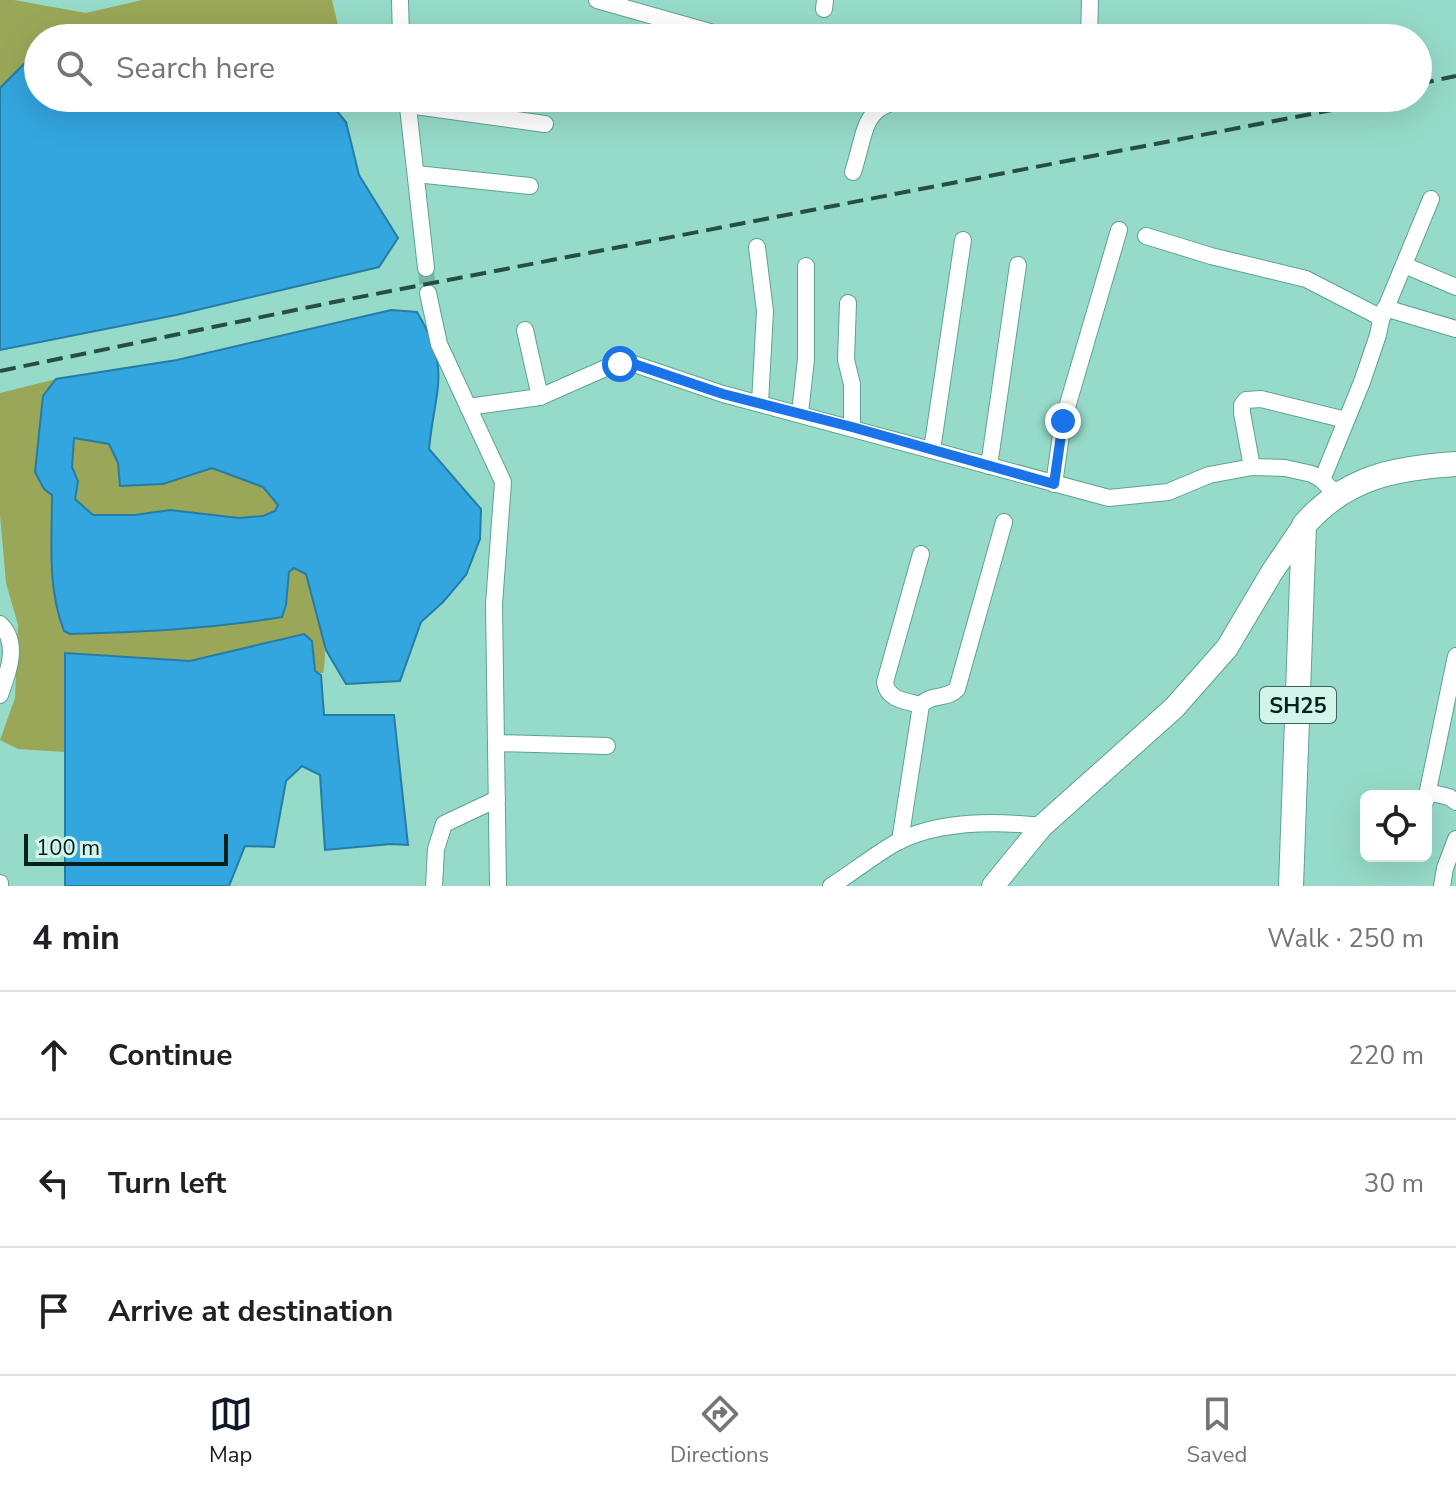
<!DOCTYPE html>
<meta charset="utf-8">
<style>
body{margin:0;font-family:"Nunito Sans",sans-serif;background:#f6f6f6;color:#202124}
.controls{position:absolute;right:24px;bottom:24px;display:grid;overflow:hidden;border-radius:12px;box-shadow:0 8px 32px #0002}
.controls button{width:72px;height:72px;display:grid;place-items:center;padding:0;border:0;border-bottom:2px solid #e0e0e0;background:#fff;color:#202124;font:40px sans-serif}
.scale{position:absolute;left:24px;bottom:20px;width:204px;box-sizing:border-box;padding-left:8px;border:4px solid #03201a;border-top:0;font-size:22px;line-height:28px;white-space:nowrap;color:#03201a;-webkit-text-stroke:6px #d3f4eb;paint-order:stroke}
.stop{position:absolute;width:24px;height:24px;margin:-18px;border:6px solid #1a73e8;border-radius:50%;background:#fff}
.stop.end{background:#1a73e8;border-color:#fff;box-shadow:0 2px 8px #0008}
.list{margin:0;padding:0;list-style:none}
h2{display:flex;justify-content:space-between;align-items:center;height:104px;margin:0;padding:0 32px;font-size:34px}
h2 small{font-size:26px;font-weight:400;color:#757577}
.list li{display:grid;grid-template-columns:52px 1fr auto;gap:24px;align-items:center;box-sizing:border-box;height:128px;padding:0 32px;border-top:2px solid #e0e0e0}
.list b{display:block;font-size:30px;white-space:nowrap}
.list em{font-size:26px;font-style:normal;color:#757577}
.icon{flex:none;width:44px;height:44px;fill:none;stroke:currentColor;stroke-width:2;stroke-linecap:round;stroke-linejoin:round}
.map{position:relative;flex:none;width:1456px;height:886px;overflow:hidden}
.search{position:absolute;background:#fff;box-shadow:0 8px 32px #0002;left:24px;right:24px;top:24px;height:88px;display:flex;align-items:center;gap:20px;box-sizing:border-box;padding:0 28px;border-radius:44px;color:#757577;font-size:30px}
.sheet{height:488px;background:#fff}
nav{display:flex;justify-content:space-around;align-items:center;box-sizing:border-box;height:112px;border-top:2px solid #e0e0e0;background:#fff;font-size:22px;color:#757577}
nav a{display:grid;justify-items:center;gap:4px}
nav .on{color:#111827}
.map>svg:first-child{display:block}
</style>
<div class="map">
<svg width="1456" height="886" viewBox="0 0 1456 886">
<rect width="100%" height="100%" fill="#96dbc9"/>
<g fill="#9ba758">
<path d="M0,0H14L86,13L142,0H332L341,38H177L137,26L80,38H38V50L0,88Z"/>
<path d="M56,379L43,397L35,472L52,494V573L57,612L286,605L289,572L294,568L306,574C316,605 330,641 323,673H316L315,671L312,641L304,634L190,661L66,653L65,752L18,749L0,740L15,698L18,625L6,583L0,515V393Z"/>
<path d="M74,438L109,444L118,463L188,475L212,468L263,487L278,505L275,511L263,516L239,518L170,510L135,515H93L75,499L78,481L72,467Z"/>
</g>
<g fill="#33a5df" stroke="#257da4" stroke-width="2" fill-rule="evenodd">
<path d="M38,50V98H326L346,122L359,175L398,238L379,267L176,315L0,350V88Z"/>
<path d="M391,310L417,312C452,371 435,387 429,449L481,509L480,539L466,575L443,602L421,622L400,681L346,684L326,650L306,574L294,568L289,572L286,605L282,617C212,629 140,632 70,634L64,631C47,588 52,540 52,495L44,489L35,472L43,396L56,379L177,360ZM74,438L109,444L118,463L120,486L163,484L212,468L263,487L278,505L275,511L263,516L239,518L170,510L135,515H93L75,499L78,481L72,467Z"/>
<path d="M304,634L312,641L315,671L321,675L324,715H394L408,845L391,844L325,850L320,775L302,766L286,781L274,847L245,846L229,886H65V653L190,661Z"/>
</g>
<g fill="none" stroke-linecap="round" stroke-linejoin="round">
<path stroke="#79b6a6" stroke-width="16" stroke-dasharray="16 8" stroke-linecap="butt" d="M426,268L428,293"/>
<g stroke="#5ea291" stroke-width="18">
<g id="street">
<path d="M400,0L401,38"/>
<path d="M597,0L731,38"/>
<path d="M824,9L825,0"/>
<path d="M1089,38L1090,0"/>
<path d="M407,98L426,268"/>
<path d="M408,105L545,124"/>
<path d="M853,172C868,125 861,102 919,98"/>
<path d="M416,174L530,186"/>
<path d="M1146,236L1211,256L1306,279L1376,315L1381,320L1378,335L1362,382L1322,480"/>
<path d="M757,247L765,311L760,403"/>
<path d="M1404,265L1456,287"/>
<path d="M428,293L439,344L503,482L494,604L498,886"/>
<path d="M848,303L846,360L852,384V427"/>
<path d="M1385,308L1456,329"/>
<path d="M1381,320L1431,199"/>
<path d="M525,330L540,397"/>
<path d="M468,407L540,397L608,367L634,364L723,394L1109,498L1168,492L1209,475L1252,467L1285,468L1312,474L1322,480L1336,494"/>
<path d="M800,413L806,359V266"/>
<path d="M932,450L963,240"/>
<path d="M989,466L1018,265"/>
<path d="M1252,467L1242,413V405L1246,400L1261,399L1346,420"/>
<path d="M1054,484L1063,421L1119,230"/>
<path d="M921,554L885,682C887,700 906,701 921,705"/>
<path d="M0,624C20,643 8,673 0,695"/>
<path d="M496,743L607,746"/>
<path d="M1428,792L1449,797L1456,802"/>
<path d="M1426,800L1456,656"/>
<path d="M900,841L921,705C931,693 947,700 957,689L1004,522"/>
<path d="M0,883V886"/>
<path d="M434,886L436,849L444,824L497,799"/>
<path d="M831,886C854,872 875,854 899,841C942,820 996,821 1042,826"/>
<path d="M1442,886L1445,868L1456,839"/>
</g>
</g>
<g stroke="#5ea291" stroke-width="24">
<path id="secondary" d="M993,886L1042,826L1174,708L1227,648L1272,572L1304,525"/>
</g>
<g stroke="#5ea291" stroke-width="26">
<path id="primary" d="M1291,886L1304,525C1346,477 1395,468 1456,464"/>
</g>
<use href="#street" stroke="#fff" stroke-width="16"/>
<use href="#secondary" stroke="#fff" stroke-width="22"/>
<use href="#primary" stroke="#fff" stroke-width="24"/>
<g stroke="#274e45" stroke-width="4" stroke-dasharray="16 8" stroke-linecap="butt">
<path d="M1418,84L1456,76"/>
<path d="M0,371L339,301L1394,98"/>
</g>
</g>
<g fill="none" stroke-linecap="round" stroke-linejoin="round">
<path stroke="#1a73e8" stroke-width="10" d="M620,364H634L723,394L852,427L1054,484L1063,421"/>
</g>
<g text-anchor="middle" stroke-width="8" stroke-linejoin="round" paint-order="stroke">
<rect fill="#d3f4eb" stroke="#416059" stroke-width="2" x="1260" y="687" width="76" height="36" rx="6"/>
<g font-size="22" font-weight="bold" fill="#03201a">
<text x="1298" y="713">SH25</text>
</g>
</g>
</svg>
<div class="controls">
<button><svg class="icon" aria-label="locate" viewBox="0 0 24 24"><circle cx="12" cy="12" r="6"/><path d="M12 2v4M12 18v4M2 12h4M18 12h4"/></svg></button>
</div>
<div class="scale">100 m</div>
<div class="stop" style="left:620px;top:364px"></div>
<div class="stop end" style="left:1063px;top:421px"></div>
<div class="search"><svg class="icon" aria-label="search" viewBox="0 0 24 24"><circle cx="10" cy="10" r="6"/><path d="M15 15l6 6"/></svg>Search here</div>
</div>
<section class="sheet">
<h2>4 min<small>Walk · 250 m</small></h2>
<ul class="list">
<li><svg class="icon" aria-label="ahead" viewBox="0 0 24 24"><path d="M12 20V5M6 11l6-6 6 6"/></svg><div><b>Continue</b></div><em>220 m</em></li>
<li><svg class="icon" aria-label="left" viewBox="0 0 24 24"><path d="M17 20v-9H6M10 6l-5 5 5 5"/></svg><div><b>Turn left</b></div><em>30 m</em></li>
<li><svg class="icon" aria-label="arrive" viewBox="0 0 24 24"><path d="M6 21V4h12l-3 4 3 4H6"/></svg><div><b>Arrive at destination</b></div></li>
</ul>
</section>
<nav>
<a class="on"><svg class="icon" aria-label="map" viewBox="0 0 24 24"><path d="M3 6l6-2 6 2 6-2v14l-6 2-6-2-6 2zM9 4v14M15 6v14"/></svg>Map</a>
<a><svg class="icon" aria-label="directions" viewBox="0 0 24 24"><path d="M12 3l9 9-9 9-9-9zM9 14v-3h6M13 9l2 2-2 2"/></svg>Directions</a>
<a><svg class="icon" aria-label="saved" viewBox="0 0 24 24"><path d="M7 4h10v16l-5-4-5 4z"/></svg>Saved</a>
</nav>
